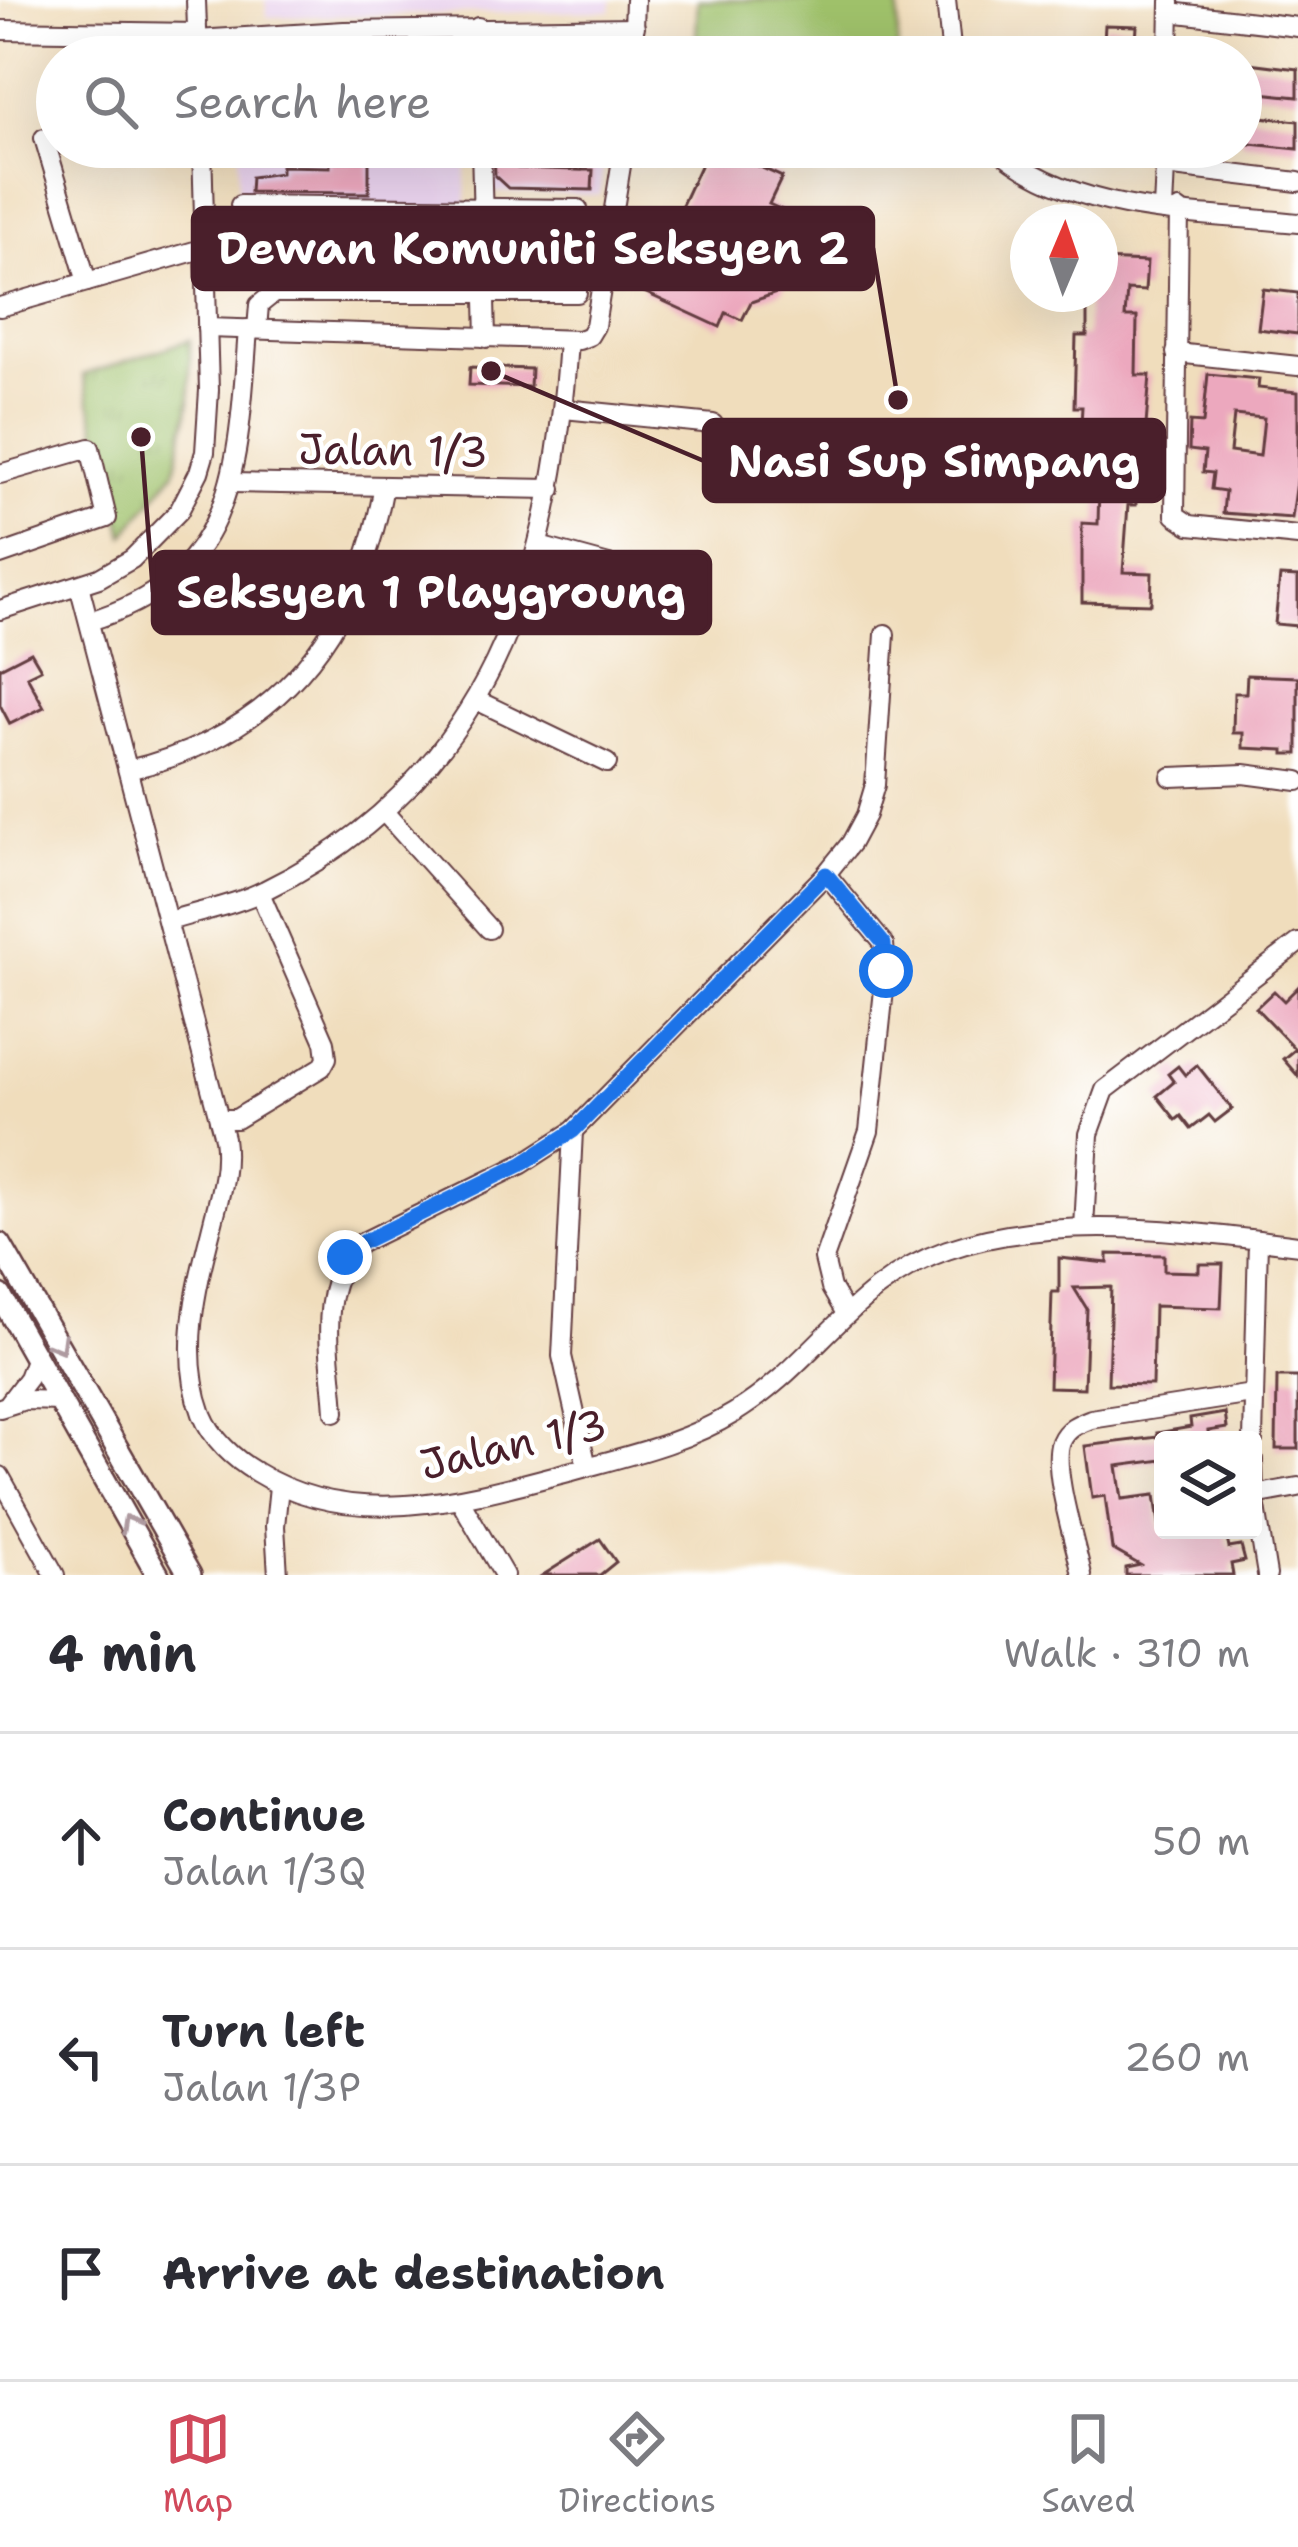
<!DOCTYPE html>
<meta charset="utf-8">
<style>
body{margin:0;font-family:"Shantell Sans",sans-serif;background:#f2f2f3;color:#2b2b33}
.controls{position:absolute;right:36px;bottom:36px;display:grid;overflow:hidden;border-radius:12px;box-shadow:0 12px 48px #0002}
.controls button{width:108px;height:108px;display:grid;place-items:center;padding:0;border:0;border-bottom:3px solid #e1e1e2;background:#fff;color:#2b2b33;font:60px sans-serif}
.compass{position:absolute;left:1010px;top:204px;width:108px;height:108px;border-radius:50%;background:#fff;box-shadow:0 12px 48px #0002;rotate:2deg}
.stop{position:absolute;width:36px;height:36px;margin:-27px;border:9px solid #1a73e8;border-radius:50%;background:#fff}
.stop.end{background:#1a73e8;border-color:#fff;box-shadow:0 3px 12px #0008}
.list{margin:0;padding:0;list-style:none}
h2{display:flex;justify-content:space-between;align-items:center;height:156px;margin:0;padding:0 48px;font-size:51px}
h2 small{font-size:39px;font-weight:400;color:#7c7c81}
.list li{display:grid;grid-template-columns:78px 1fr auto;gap:36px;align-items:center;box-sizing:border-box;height:216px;padding:0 48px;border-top:3px solid #e1e1e2}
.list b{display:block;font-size:45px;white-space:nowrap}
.list p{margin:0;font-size:39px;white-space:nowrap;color:#7c7c81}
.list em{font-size:39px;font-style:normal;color:#7c7c81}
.icon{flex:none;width:66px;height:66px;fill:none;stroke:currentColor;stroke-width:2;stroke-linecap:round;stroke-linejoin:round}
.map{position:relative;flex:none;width:1298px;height:1575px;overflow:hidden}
.search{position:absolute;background:#fff;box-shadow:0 12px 48px #0002;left:36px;right:36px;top:36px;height:132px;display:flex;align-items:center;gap:30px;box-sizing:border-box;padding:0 42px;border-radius:66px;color:#7c7c81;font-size:45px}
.sheet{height:804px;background:#fff}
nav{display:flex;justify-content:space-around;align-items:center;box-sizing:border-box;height:168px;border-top:3px solid #e1e1e2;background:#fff;font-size:33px;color:#7c7c81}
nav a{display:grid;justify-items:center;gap:6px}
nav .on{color:#d1495b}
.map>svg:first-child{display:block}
</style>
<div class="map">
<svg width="1298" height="1575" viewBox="0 0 1298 1575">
<defs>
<pattern id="grass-tufts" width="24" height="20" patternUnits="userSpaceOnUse" patternTransform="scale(3)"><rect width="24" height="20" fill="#9fc16a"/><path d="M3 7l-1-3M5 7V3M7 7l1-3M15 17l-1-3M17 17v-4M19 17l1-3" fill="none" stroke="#8aa55c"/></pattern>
</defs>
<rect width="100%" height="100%" fill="#fff"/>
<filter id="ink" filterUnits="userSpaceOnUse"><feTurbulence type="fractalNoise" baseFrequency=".00833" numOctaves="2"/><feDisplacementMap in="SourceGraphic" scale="24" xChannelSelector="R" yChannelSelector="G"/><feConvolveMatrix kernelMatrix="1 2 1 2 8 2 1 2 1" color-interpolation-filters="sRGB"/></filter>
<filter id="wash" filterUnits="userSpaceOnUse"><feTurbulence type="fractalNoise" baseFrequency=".004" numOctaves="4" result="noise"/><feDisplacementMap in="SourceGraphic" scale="48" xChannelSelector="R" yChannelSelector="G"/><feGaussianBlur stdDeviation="2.7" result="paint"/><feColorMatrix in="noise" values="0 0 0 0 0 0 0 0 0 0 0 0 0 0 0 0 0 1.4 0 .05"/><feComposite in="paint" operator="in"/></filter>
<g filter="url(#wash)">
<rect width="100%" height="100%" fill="#f0ddbc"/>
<g fill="#e9d2ed">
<path d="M266,0H612L611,11L267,17Z"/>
<path d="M486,39L617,44L615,57H486Z"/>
<path d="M239,147H465L469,284L236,280Z"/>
<path d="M488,147H605L600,195L489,192Z"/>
</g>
<path fill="url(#grass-tufts)" stroke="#74704a" stroke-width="3" d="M190,340V402L175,471L124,536L83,375Z"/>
<path fill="#9fc16a" stroke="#74704a" stroke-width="3" d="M698,0H899L897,57H695Z"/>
<g id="blocks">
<g fill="#eca8be" fill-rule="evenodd">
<path d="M1105,25L1137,26L1135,57H1103Z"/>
<path d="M1241,62L1298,69V97L1241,91Z"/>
<path d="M1241,115L1298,121V149L1241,143Z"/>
<path d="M336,147H369V193L250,192L251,177L281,173V166L330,167V160H335Z"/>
<path d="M494,147H519L518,168L579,170L554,147H582V170H593L592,190L508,188L495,176Z"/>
<path d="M727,152L782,177L769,204L791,214L781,237L794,267L782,291L751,302L742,320L726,313L720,327L642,291L706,153L722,161Z"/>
<path d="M1100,260L1147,262L1145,291L1127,290L1125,317H1137L1136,375H1150L1144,450L1134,449L1136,505H1128L1123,572L1152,573L1151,604L1082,602V523L1098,524L1099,487L1084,486L1085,460L1060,459L1061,439H1080L1082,407H1074L1076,336H1087V294H1100Z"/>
<path d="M1263,289L1298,293V334L1258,329Z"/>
<path d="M470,367L531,369L530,387L469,385Z"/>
<path d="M1208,374L1259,379L1258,388L1298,392V474L1292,518L1223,513L1225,491L1211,489L1213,473L1203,472L1205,452L1189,450L1190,422L1203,423ZM1234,415L1264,418L1260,456L1230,452Z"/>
<path d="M1280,576L1298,577V626L1275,624Z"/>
<path d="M31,652L41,669L27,676L44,707L10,724L0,705V668Z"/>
<path d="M1247,675L1298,677V754H1284V750L1243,748V733H1233L1234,693H1246Z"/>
<path d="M1298,987V1076L1283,1059L1295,1049L1256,1008L1274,991L1284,1001Z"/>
<path d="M1197,1065L1232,1109L1215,1122L1209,1115L1191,1129L1181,1116L1176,1120L1157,1096L1174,1082L1168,1074L1178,1066L1185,1075Z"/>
<path d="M1108,1254L1164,1255V1271L1199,1272V1264H1223L1221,1308L1154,1306L1152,1385L1108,1384L1111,1287L1074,1288L1087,1309L1084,1388L1049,1387L1052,1292H1059V1258L1108,1263Z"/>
<path d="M1277,1377H1298V1449H1276Z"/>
<path d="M1225,1413L1227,1428L1208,1431L1209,1440H1163V1460L1117,1466L1122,1499L1155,1495L1160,1530H1225L1229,1548L1241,1546L1245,1561L1231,1564L1233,1575H1126V1568L1140,1565L1112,1549L1105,1496L1092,1498L1085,1446L1158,1437L1157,1433L1191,1427L1190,1419Z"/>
<path d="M600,1539L616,1562L600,1575H543Z"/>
</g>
</g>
</g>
<g filter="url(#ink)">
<use href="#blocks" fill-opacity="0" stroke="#633c41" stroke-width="3"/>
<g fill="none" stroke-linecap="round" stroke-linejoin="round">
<g stroke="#633c41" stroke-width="22">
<g id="minor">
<path d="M196,0L198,57"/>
<path d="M946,0L952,57"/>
<path d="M1170,12L1298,27"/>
<path d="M478,27L479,57"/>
<path d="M0,30L197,33"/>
<path d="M197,40L344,31L635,27"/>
<path d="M633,57L635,0"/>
<path d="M1169,57L1170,2"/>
<path d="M44,138L87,282"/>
<path d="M481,147L486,338"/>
<path d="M995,147C1077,218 1196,212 1298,223"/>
<path d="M1165,166L1298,182"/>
<path d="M240,205L578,209L577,293H274L259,305L257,329"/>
<path d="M1163,209L1166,147"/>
<path d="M1179,210L1175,515L1190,525L1298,536"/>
<path d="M0,307L205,248"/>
<path d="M207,328L579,340L589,336L595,326L624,147"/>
<path d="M1176,353L1298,366"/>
<path d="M564,409L713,424"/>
<path d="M0,474L90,448L107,518L0,555"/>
<path d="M232,483L552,489"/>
<path d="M539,546L679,584"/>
<path d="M79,585L224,1138C228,1166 221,1191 214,1218C198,1282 178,1349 202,1414C212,1439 234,1459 256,1472C354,1533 470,1498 572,1471C626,1456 685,1443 734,1413C814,1365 851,1284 947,1250C1052,1213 1190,1231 1298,1245"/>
<path d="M0,610L99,578L132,559L179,511L199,472L205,452L209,390L202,147"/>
<path d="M89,621C239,576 238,461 248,329"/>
<path d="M476,700L607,763"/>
<path d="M128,770C277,735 357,634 384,486"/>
<path d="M1171,777L1244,774L1298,781"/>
<path d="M385,813L489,929"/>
<path d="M826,874L884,944L886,971L869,1131L824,1259L831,1288L845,1312"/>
<path d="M169,921C200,911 236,905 265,890C489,781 553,574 568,341"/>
<path d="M219,1119H236L322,1067L327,1058L325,1042L260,893"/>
<path d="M573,1131L562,1356L587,1467"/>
<path d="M1084,1228L1089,1134L1105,1090L1298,943"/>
<path d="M9,1403L28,1378L36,1357"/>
<path d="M0,1408L25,1400L61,1401"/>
<path d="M335,1412C332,1356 314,1284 361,1243L522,1164L573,1131L826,874L851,843L866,815L875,785L885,634"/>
<path d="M1253,1440L1258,1240"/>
<path d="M1253,1459L1254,1495L1267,1575"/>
<path d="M0,1476L55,1575"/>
<path d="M1254,1495L1298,1487"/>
<path d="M460,1500L504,1575"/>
<path d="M278,1575L275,1526L279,1486"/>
<path d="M1082,1575C1076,1545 1051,1468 1061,1442C1067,1428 1078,1424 1091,1419L1252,1394"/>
</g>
</g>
<g stroke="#633c41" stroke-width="26">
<g id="major">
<path d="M0,1244L190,1575"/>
<path d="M0,1295L158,1575"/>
</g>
</g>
<use href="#minor" stroke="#fff" stroke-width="18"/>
<use href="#major" stroke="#fff" stroke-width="21"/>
</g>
<defs><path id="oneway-chevron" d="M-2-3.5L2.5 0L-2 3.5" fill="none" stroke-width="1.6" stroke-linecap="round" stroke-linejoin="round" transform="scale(3)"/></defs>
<g stroke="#ae9aa0">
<use href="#oneway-chevron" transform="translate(59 1345) rotate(60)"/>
<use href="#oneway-chevron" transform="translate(129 1523) rotate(-119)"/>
</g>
</g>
<g fill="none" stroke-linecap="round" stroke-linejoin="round" filter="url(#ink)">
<path stroke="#1a73e8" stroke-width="15" d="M345,1257L361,1243L522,1164L573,1131L826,874L884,944L886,971"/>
</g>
<g text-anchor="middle" stroke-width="9" stroke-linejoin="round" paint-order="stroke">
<g font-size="42" fill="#4a1f2b" stroke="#fff">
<text transform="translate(393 450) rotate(1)" y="15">Jalan 1/3</text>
<text transform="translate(513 1444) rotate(-13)" y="15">Jalan 1/3</text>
</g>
</g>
<path fill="none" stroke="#4a1f2b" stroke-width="4.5" d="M898 400L873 248M491 371L704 461M141 437L153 592"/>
<g fill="#4a1f2b" stroke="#fff" stroke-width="4.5">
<circle cx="898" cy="400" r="12"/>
<circle cx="491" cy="371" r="12"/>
<circle cx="141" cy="437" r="12"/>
</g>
<g fill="#4a1f2b" stroke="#4a1f2b" stroke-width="4.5">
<rect x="193" y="208" width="680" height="81" rx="12"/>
<rect x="704" y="420" width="460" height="81" rx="12"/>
<rect x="153" y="552" width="557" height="81" rx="12"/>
</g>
<g font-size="45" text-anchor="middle" font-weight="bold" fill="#fff">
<text x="533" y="264">Dewan Komuniti Seksyen 2</text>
<text x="934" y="477">Nasi Sup Simpang</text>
<text x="431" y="608">Seksyen 1 Playgroung</text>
</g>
</svg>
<div class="controls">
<button><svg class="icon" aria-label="layers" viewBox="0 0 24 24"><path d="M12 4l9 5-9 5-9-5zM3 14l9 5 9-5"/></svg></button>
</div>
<svg class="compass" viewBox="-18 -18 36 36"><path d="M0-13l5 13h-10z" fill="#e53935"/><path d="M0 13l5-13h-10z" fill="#7c7c81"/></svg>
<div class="stop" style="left:886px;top:971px"></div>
<div class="stop end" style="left:345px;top:1257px"></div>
<div class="search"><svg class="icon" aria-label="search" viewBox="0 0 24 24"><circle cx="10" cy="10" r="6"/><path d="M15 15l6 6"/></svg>Search here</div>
</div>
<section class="sheet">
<h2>4 min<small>Walk · 310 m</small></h2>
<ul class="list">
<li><svg class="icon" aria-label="ahead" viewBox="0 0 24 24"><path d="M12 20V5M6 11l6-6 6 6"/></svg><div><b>Continue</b><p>Jalan 1/3Q</p></div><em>50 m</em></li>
<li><svg class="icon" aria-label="left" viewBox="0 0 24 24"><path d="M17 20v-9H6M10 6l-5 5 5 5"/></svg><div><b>Turn left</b><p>Jalan 1/3P</p></div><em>260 m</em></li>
<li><svg class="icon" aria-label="arrive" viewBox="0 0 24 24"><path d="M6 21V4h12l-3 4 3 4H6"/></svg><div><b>Arrive at destination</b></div></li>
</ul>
</section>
<nav>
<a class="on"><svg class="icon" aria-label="map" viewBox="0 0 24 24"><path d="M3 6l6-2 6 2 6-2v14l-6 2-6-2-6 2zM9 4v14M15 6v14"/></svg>Map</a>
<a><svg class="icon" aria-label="directions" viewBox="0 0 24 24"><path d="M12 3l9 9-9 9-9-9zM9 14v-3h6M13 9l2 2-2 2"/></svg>Directions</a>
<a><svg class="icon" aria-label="saved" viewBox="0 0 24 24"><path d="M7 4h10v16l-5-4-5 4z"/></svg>Saved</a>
</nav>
